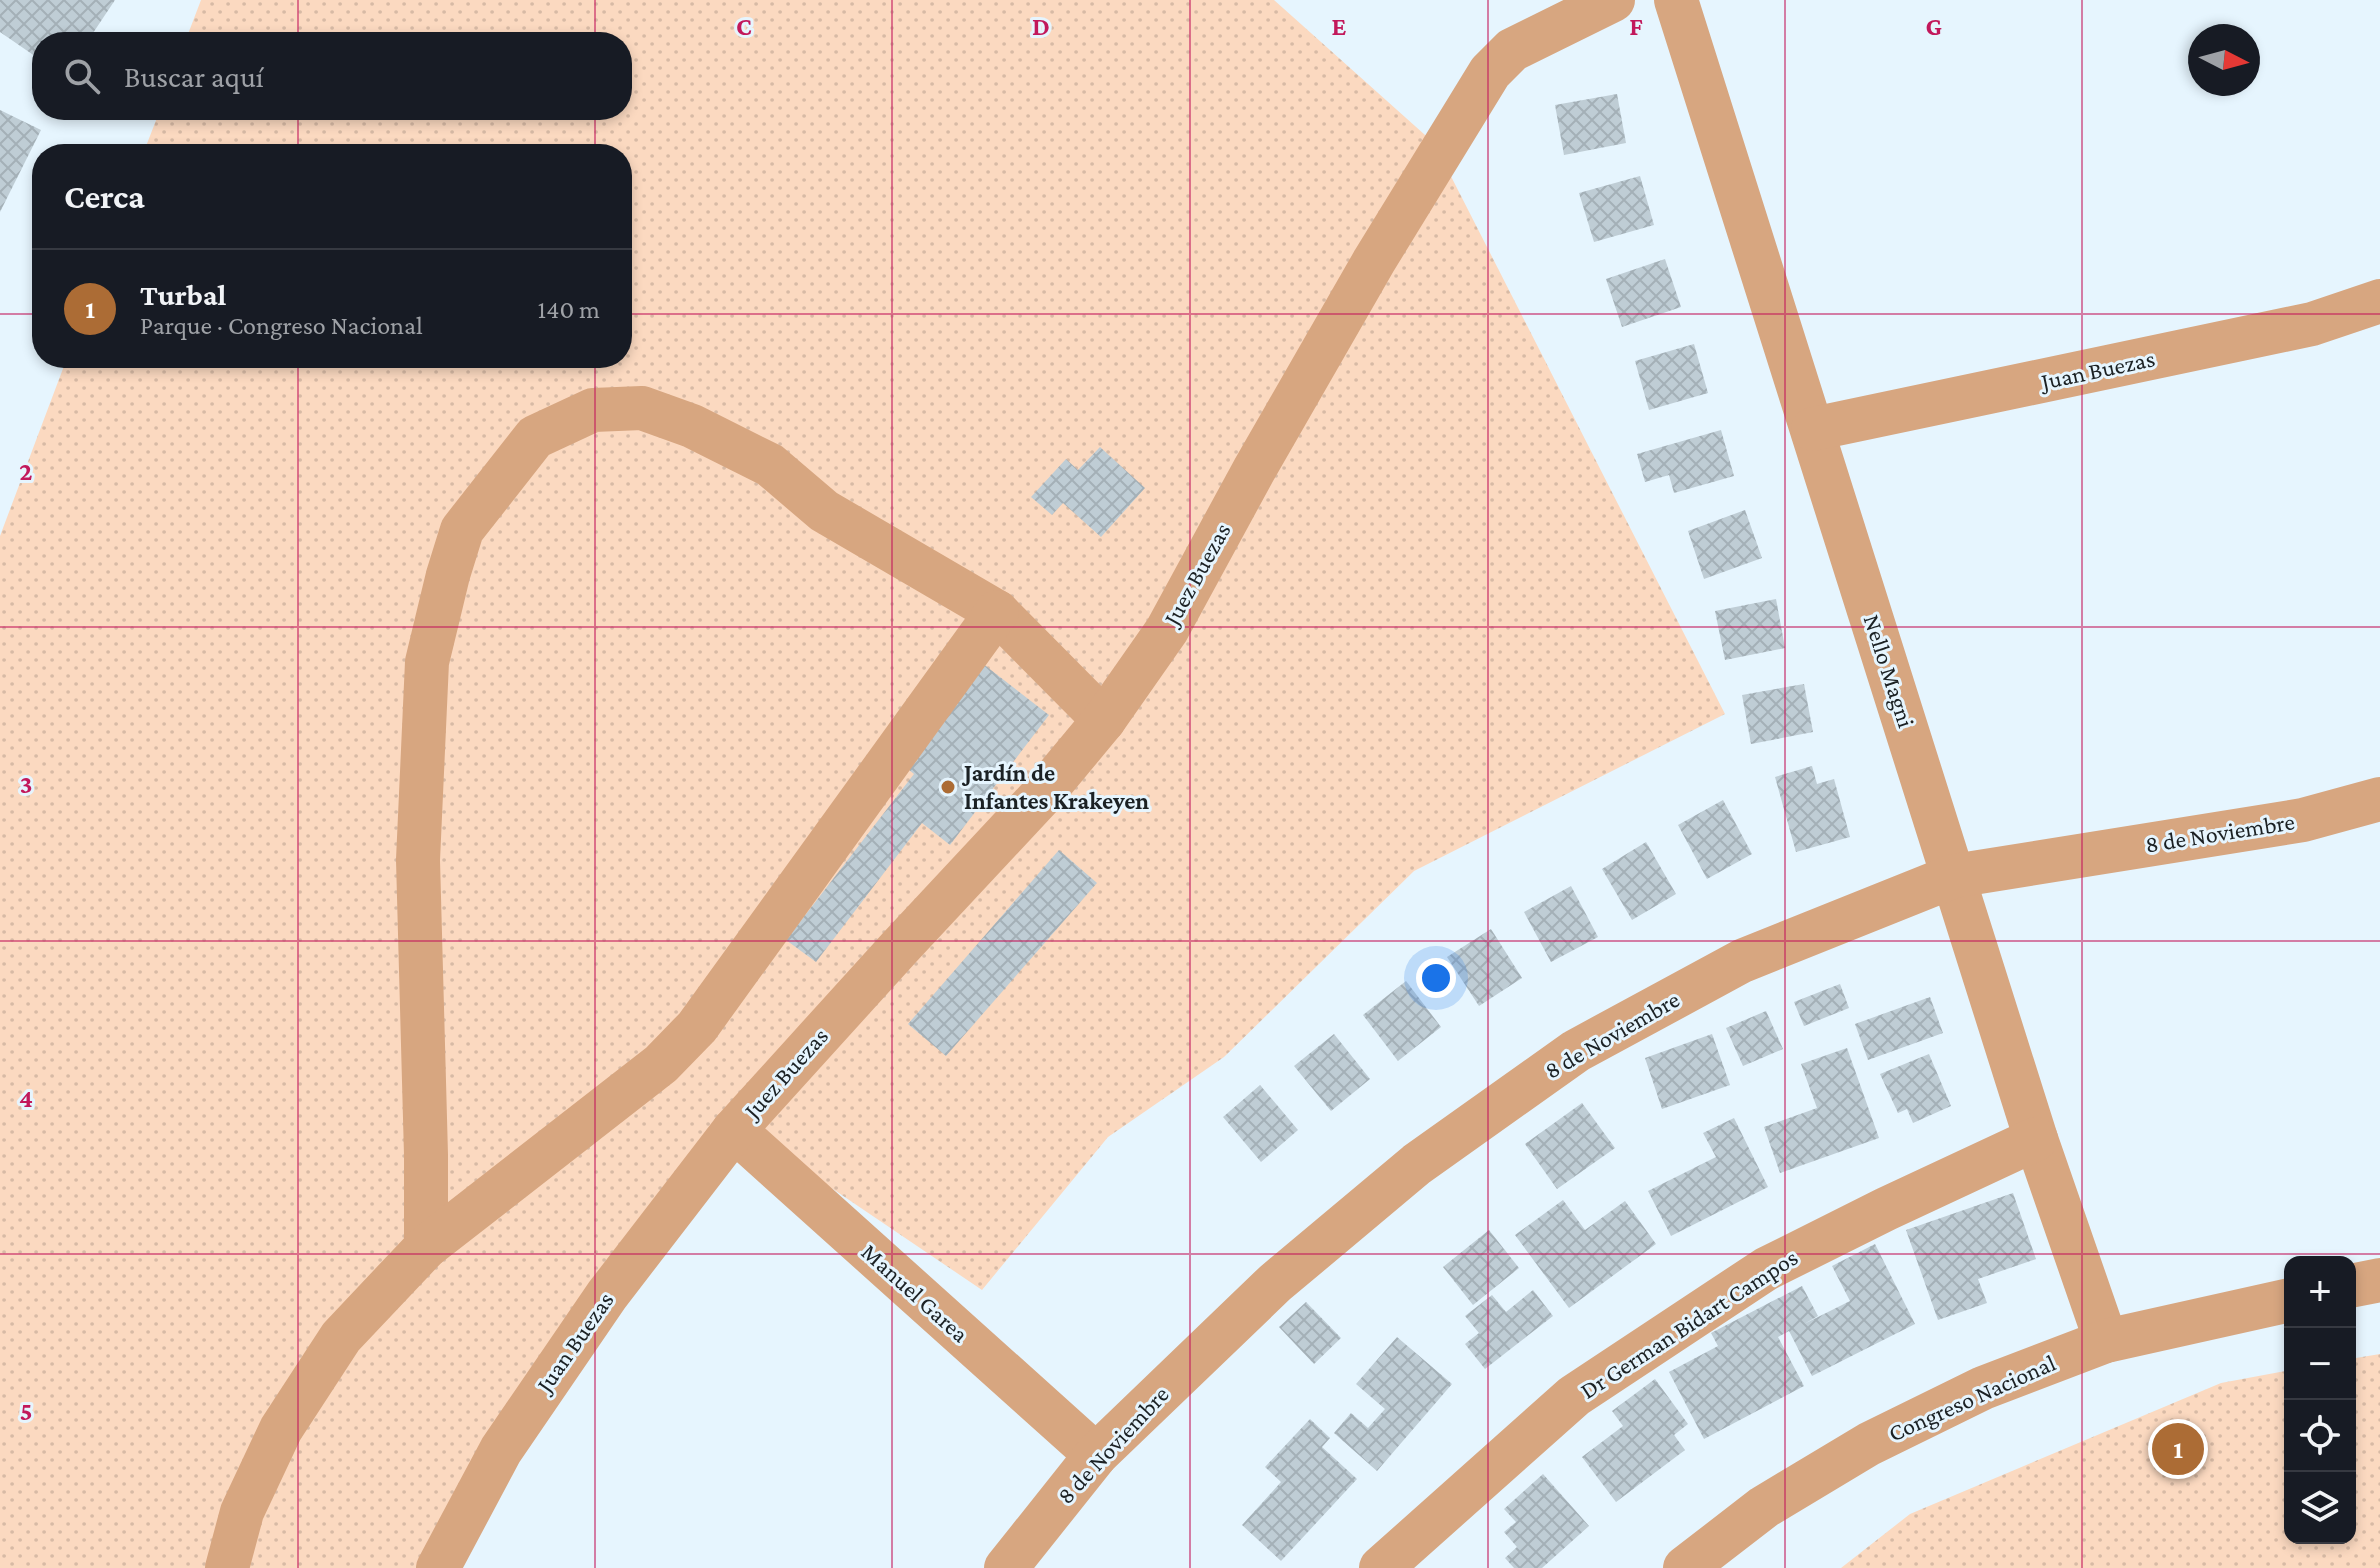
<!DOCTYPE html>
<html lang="es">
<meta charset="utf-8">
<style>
body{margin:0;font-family:"Crimson Pro",serif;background:#242831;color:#f1f3f6}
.controls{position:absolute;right:24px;bottom:24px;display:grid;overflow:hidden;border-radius:16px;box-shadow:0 4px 12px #0003}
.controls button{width:72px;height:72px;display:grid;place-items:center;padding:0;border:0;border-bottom:2px solid #363941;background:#171b24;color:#f1f3f6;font:40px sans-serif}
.compass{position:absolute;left:2188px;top:24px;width:72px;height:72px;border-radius:50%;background:#171b24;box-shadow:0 4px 12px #0003;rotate:96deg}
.you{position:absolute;left:1436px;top:978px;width:28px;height:28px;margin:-20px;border:6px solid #fff;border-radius:50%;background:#1a73e8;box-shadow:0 0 0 12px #1a73e833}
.badge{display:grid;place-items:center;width:52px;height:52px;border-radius:50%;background:#ac6c35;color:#fff;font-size:26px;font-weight:700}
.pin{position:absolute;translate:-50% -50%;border:4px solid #fff;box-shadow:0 2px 8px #0006}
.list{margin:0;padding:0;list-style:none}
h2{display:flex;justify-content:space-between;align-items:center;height:104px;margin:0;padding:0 32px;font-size:34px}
h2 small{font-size:26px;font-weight:400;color:#9ea1a6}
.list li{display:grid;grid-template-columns:52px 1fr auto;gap:24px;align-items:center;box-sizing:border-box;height:120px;padding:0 32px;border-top:2px solid #363941}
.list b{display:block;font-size:30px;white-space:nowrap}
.list p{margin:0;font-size:26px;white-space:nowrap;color:#9ea1a6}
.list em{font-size:26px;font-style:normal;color:#9ea1a6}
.icon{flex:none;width:44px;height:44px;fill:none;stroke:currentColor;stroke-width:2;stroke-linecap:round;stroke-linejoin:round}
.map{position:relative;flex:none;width:2380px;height:1568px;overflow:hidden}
.search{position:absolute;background:#171b24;box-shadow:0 4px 12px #0003;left:32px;top:32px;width:600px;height:88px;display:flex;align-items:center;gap:20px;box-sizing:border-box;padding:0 28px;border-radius:32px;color:#9ea1a6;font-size:30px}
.panel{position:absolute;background:#171b24;box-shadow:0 4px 12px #0003;left:32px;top:144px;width:600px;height:224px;border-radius:32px}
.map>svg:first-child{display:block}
</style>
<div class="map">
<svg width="2380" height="1568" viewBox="0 0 2380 1568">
<defs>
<pattern id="green-dots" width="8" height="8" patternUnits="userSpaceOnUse" patternTransform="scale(2)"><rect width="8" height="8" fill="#fbd9c0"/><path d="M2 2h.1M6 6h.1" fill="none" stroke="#d7baa5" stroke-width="1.8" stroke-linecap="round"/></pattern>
<pattern id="building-cross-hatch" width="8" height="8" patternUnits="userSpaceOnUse" patternTransform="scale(2)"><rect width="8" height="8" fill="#bfcdd5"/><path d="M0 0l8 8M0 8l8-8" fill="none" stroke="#a4b0b7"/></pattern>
</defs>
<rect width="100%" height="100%" fill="#e6f5fe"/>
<g fill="url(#green-dots)">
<path d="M201,0H1274L1434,143L1725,714L1414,871L1224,1057L1108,1137L982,1290L734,1122L436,1568H0V536L67,358H622V154H143L160,110H622V42H185Z"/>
<path d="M2380,1354V1568H1841L1910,1514L2221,1383L2290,1370V1538H2350V1359Z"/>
</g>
<g fill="url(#building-cross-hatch)">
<path d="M0,0H115L87,42H42V61L0,32Z"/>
<path d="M1617,94L1626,143L1564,155L1555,105Z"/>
<path d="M0,110L41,130L0,212Z"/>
<path d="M1640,176L1654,225L1594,242L1579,193Z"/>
<path d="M1665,259L1681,307L1622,327L1606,279Z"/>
<path d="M1694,344L1708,393L1649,410L1635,361Z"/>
<path d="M1721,430L1734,476L1674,493L1669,475L1645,482L1637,454Z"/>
<path d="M1100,447L1145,488L1101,537L1063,503L1052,515L1031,497L1066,459L1078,470Z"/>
<path d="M1745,510L1762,558L1704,579L1688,531Z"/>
<path d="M1776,599L1785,648L1725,660L1715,611Z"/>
<path d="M982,663L1049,715L950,845L922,823L816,962L786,940L914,774L903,765Z"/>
<path d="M1804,684L1813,732L1751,744L1742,695Z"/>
<path d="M1812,766L1817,784L1834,779L1850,837L1796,852L1775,777Z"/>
<path d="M1723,800L1752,854L1707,879L1678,825Z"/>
<path d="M1646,842L1676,894L1632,920L1602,869Z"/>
<path d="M1059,850L1097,883L946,1056L908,1024Z"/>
<path d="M1571,886L1598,937L1551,962L1524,912Z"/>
<path d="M1491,929L1522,978L1479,1006L1447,957Z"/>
<path d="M1406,981L1441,1027L1398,1061L1363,1015Z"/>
<path d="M1840,984L1849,1008L1804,1026L1794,1002Z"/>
<path d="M1930,997L1943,1033L1868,1060L1855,1024Z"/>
<path d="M1766,1011L1783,1049L1743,1066L1726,1028Z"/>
<path d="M1334,1034L1370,1079L1331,1111L1294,1066Z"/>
<path d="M1712,1034L1730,1085L1662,1109L1645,1058Z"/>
<path d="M1847,1048L1879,1138L1780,1173L1764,1127L1817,1108L1801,1064Z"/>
<path d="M1929,1054L1951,1106L1913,1123L1907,1109L1898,1113L1880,1074Z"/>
<path d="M1260,1085L1298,1130L1261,1162L1223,1117Z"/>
<path d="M1582,1103L1615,1148L1557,1189L1525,1144Z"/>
<path d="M1734,1118L1768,1187L1671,1236L1648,1191L1716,1157L1703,1133Z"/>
<path d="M2013,1193L2036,1259L1978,1279L1987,1303L1938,1320L1906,1230Z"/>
<path d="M1563,1200L1585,1230L1625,1201L1656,1244L1569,1308L1515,1235Z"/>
<path d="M1489,1230L1519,1268L1473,1305L1443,1267Z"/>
<path d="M1875,1244L1915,1324L1812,1376L1789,1331L1778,1337L1804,1386L1704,1439L1669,1372L1718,1346L1711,1333L1802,1286L1818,1316L1804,1324L1850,1301L1832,1266Z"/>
<path d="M1533,1290L1553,1316L1485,1369L1465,1344L1479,1333L1465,1316L1492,1295L1506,1312Z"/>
<path d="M1306,1302L1341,1338L1314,1364L1279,1327Z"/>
<path d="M1397,1337L1452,1384L1377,1471L1334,1433L1351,1413L1368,1428L1385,1409L1356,1384Z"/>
<path d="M1655,1379L1688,1424L1674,1435L1685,1450L1616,1502L1582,1457L1623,1426L1612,1411Z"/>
<path d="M1310,1419L1330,1438L1322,1447L1357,1479L1281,1561L1242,1525L1281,1482L1265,1467Z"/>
<path d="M1543,1474L1589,1526L1542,1568H1514L1505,1558L1517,1547L1504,1532L1516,1522L1504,1509Z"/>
</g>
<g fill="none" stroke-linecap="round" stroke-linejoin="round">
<g stroke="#d7a680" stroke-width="44">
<path d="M1676,0L2036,1139L2106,1341"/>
<path d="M1813,429L2312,324L2380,301"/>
<path d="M734,1130L1096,1455"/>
<path d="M426,1247V1155L418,860L427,662L448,575L462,530L535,437L593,410L642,408L692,426L770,465L824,511L997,612L1104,720"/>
<path d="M2350,1286L2380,1280"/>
<path d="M227,1568L242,1512L281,1429L341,1337L426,1247L661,1064L697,1027L997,612"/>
<path d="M438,1568L501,1450L607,1295L734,1130L900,947L1040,797L1104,720L1167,630L1254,470L1374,261L1490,72L1512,50L1613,0"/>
<path d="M1006,1568L1096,1455L1275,1283L1417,1164L1576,1051L1742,961L1954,876L2303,820L2380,799"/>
<path d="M1381,1568L1574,1396L1766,1269L1886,1209L2036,1139"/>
<path d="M1685,1568L1764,1507L1869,1444L1983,1388L2106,1341L2290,1300"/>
</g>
</g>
<path fill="none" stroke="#c2185b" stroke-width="2" stroke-opacity="0.55" d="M298,0V42M595,0V42M892,0V1568M1190,0V1568M1488,0V1568M1785,0V1568M2082,0V1568M298,110V154M595,110V154M0,314H42M622,314H2380M298,358V1568M595,358V1568M0,627H2380M0,941H2380M0,1254H2380"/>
<circle fill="#ac6c35" stroke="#e6f5fe" stroke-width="3" cx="948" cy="787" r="8"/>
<g text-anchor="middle" stroke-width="6" stroke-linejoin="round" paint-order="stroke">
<g font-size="24" fill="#1b2124" stroke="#e6f5fe">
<text transform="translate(2098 370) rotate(-12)" y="8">Juan Buezas</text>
<text transform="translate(1197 574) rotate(-61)" y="8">Juez Buezas</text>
<text transform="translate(1889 671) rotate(72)" y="8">Nello Magni</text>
<text transform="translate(2220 833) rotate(-9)" y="8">8 de Noviembre</text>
<text transform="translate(1612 1035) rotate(-30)" y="8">8 de Noviembre</text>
<text transform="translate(786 1073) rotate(-48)" y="8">Juez Buezas</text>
<text transform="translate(915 1293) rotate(42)" y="8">Manuel Garea</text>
<text transform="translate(1689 1324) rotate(-33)" y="8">Dr German Bidart Campos</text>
<text transform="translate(575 1342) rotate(-55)" y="8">Juan Buezas</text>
<text transform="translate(1972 1398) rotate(-24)" y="8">Congreso Nacional</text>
<text transform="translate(1113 1445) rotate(-47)" y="8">8 de Noviembre</text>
</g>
<g font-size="24" font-weight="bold" fill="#1b2124" stroke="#e6f5fe" text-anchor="start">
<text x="964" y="781">Jardín de<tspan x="964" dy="28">Infantes Krakeyen</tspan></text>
</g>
</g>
<g font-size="26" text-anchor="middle" font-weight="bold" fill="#c2185b" stroke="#e6f5fe" stroke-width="6" stroke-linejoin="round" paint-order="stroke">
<text x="744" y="35">C</text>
<text x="1041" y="35">D</text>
<text x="1339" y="35">E</text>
<text x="1636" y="35">F</text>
<text x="1934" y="35">G</text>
<text x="26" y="480">2</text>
<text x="26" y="793">3</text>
<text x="26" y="1107">4</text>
<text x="26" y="1420">5</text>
</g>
</svg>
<div class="controls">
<button>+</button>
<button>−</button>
<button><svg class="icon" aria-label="locate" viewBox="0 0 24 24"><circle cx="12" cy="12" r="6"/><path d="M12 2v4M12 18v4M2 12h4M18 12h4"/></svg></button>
<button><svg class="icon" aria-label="layers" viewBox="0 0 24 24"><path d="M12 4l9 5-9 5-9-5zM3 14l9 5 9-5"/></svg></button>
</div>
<svg class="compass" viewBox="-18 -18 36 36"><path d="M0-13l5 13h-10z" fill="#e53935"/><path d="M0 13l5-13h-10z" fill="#9ea1a6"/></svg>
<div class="you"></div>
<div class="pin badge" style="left:2178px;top:1449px">1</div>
<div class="search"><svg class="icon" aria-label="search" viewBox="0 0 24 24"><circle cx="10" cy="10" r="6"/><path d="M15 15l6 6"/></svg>Buscar aquí</div>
<section class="panel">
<h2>Cerca<small></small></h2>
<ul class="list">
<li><span class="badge">1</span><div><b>Turbal</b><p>Parque · Congreso Nacional</p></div><em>140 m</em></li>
</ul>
</section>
</div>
